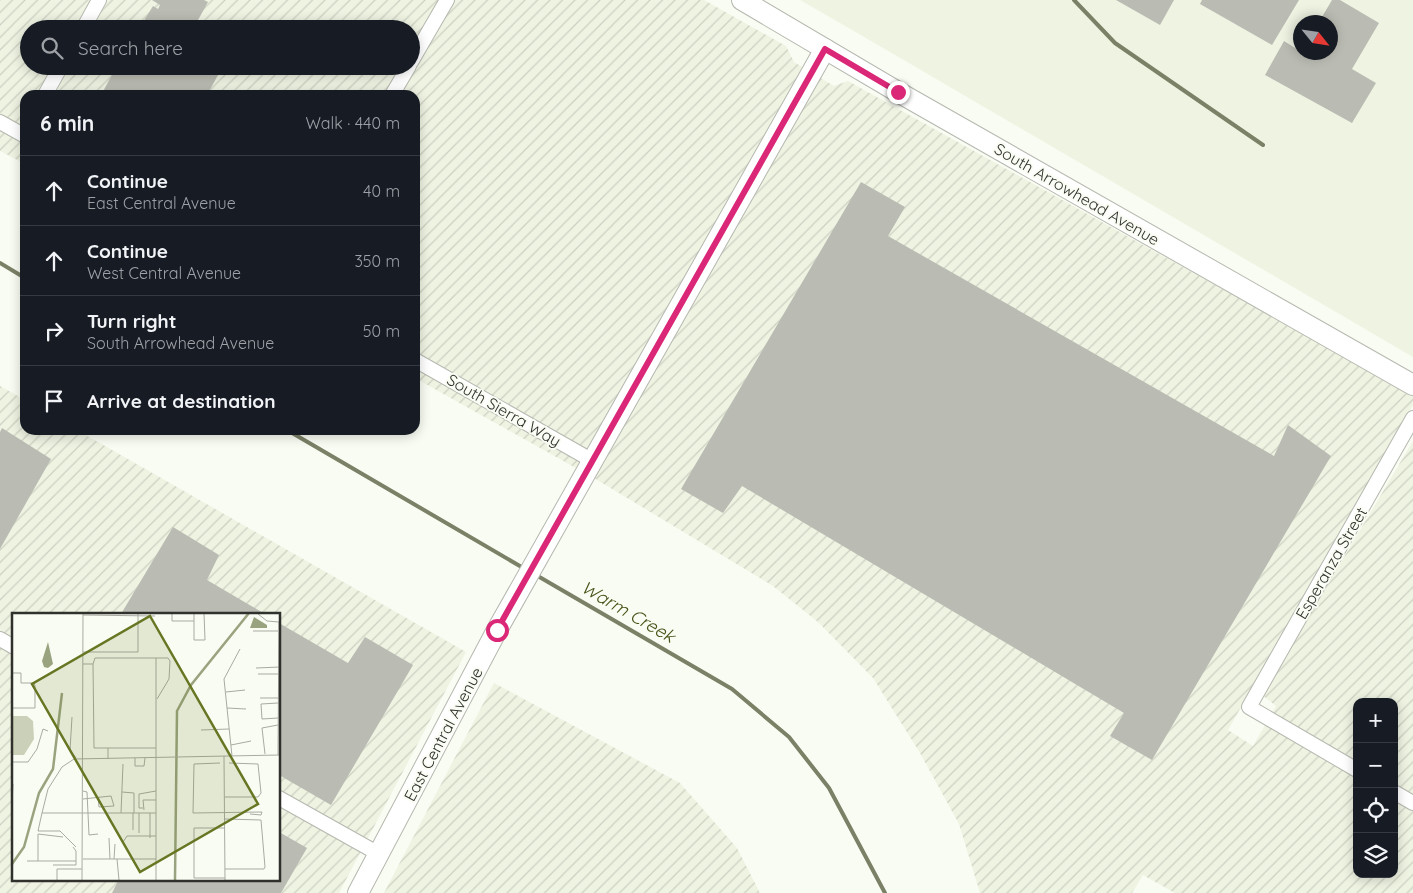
<!DOCTYPE html>
<meta charset="utf-8">
<style>
body{margin:0;font-family:Quicksand,sans-serif;background:#20242c;color:#f1f3f6}
.controls{position:absolute;right:15px;bottom:15px;display:grid;overflow:hidden;border-radius:10px;box-shadow:0 2px 12px #0003}
.controls button{width:45px;height:45px;display:grid;place-items:center;padding:0;border:0;border-bottom:1px solid #363941;background:#171b24;color:#f1f3f6;font:25px sans-serif}
.compass{position:absolute;left:1293px;top:15px;width:45px;height:45px;border-radius:50%;background:#171b24;box-shadow:0 2px 12px #0003;rotate:120deg}
.stop{position:absolute;width:15px;height:15px;margin:-11px;border:4px solid #db2777;border-radius:50%;background:#fff}
.stop.end{background:#db2777;border-color:#fff;box-shadow:0 1px 5px #0008}
.list{margin:0;padding:0;list-style:none}
h2{display:flex;justify-content:space-between;align-items:center;height:65px;margin:0;padding:0 20px;font-size:21px}
h2 small{font-size:16px;font-weight:400;color:#9ea1a6}
.list li{display:grid;grid-template-columns:32px 1fr auto;gap:15px;align-items:center;box-sizing:border-box;height:70px;padding:0 20px;border-top:1px solid #363941}
.list b{display:block;font-size:19px;white-space:nowrap}
.list p{margin:0;font-size:16px;white-space:nowrap;color:#9ea1a6}
.list em{font-size:16px;font-style:normal;color:#9ea1a6}
.icon{flex:none;width:28px;height:28px;fill:none;stroke:currentColor;stroke-width:2;stroke-linecap:round;stroke-linejoin:round}
.map{position:relative;flex:none;width:1413px;height:893px;overflow:hidden}
.search{position:absolute;background:#171b24;box-shadow:0 2px 12px #0003;left:20px;top:20px;width:400px;height:55px;display:flex;align-items:center;gap:12px;box-sizing:border-box;padding:0 18px;border-radius:28px;color:#9ea1a6;font-size:19px}
.panel{position:absolute;background:#171b24;box-shadow:0 2px 12px #0003;left:20px;top:90px;width:400px;height:345px;border-radius:15px}
.map>svg:first-child{display:block}
</style>
<div class="map">
<svg width="1413" height="893" viewBox="0 0 1413 893">
<defs>
<pattern id="industrial-furrows" width="10" height="10" patternUnits="userSpaceOnUse" patternTransform="scale(1.25)"><rect width="10" height="10" fill="#eef3e2"/><path d="M-1 1l2-2M0 10L10 0M9 11l2-2" fill="none" stroke="#ccd1c2"/></pattern>
</defs>
<rect width="100%" height="100%" fill="#f9fcf2"/>
<path fill="#eef3e2" fill-rule="evenodd" d="M800,0H1413V357L866,38ZM1300,22H1330V52H1300Z"/>
<g fill="url(#industrial-furrows)" fill-rule="evenodd">
<path d="M0,0H704L786,46L794,62L834,86L848,81L1413,395V405L1228,730L1253,746L1276,706L1262,695L1413,441V893H1175L1143,875L1132,893H980L959,824L920,753L873,678L818,622L773,586L599,481L415,378V95H25V164L0,151ZM29,29H411V66H29ZM1357,702H1394V874H1357Z"/>
<path d="M0,386L25,400V430H77L466,652L339,893H0ZM14,614H279V879H14Z"/>
<path d="M494,683L680,783L737,848L760,893H384Z"/>
</g>
<g fill="none" stroke-linecap="round" stroke-linejoin="round">
<g stroke="#7a8166" stroke-width="4">
<path d="M1074,0L1115,43L1263,145"/>
<path d="M0,263L25,278"/>
<path d="M287,430L525,569"/>
<path d="M536,575L732,689L789,737L829,788L885,893"/>
</g>
</g>
<g fill="#babcb3">
<path d="M152,0H204L208,2L193,29H139L153,6L158,9L160,5Z"/>
<path d="M1116,0H1174L1160,25Z"/>
<path d="M1202,0H1299L1272,45L1200,4Z"/>
<path d="M1332,0H1340L1379,23L1352,69L1376,83L1352,123L1265,75L1284,41L1300,51V52H1330V22H1319Z"/>
<path d="M117,66H223L207,95H101Z"/>
<path d="M861,182L905,207L888,236L1274,456L1288,425L1331,456L1152,760L1110,736L1124,713L742,486L723,513L681,489Z"/>
<path d="M2,428L51,459L0,549V432Z"/>
<path d="M173,527L219,555L207,580L265,614H121Z"/>
<path d="M279,623L348,663L365,637L413,665L331,805L279,775Z"/>
<path d="M279,832L307,848L281,893H112L119,879H279Z"/>
</g>
<g fill="none" stroke-linecap="round" stroke-linejoin="round">
<g stroke="#b5b8af" stroke-width="16">
<g id="street">
<path d="M83,29L99,0"/>
<path d="M411,62L447,0"/>
<path d="M45,95L61,66"/>
<path d="M392,95L409,66"/>
<path d="M0,122L25,136"/>
<path d="M415,360L593,461"/>
<path d="M0,639L14,647"/>
<path d="M1357,770L1249,707L1413,418"/>
<path d="M1394,792L1413,803"/>
<path d="M279,798L379,854"/>
</g>
</g>
<g stroke="#b5b8af" stroke-width="22">
<g id="secondary">
<path d="M742,0L898,92L1413,385"/>
<path d="M358,893L497,630L825,49"/>
</g>
</g>
<use href="#street" stroke="#fff" stroke-width="14"/>
<use href="#secondary" stroke="#fff" stroke-width="20"/>
</g>
<g fill="none" stroke-linecap="round" stroke-linejoin="round">
<path stroke="#db2777" stroke-width="6" d="M497,630L825,49L898,92"/>
</g>
<g text-anchor="middle" stroke-width="4" stroke-linejoin="round" paint-order="stroke">
<g font-size="16" fill="#30312d" stroke="#f9fcf2">
<text transform="translate(1077 194) rotate(30)" y="6">South Arrowhead Avenue</text>
<text transform="translate(504 410) rotate(30)" y="6">South Sierra Way</text>
<text transform="translate(1331 563) rotate(-60)" y="6">Esperanza Street</text>
<text transform="translate(443 734) rotate(-62)" y="6">East Central Avenue</text>
</g>
<g font-size="18" font-style="italic" fill="#485319" stroke="#f9fcf2">
<text transform="translate(628 612) rotate(30)" y="6">Warm Creek</text>
</g>
</g>
<g transform="translate(12 613)">
<rect width="268" height="268" fill="#f9fcf2"/>
<path d="M0,103H15L21,108L22,126L12,142H0Z" fill="#cad1b8"/>
<path d="M242,4L255,12V15H238ZM36,29L41,51L36,55L32,54L30,48Z" fill="#9aa37f"/>
<path fill="none" stroke="#9aa37f" stroke-width="2.5" d="M0,251L12,234L27,180L41,156L50,80M163,267L165,98L179,72L237,0"/>
<path fill="none" stroke="#a9aba3" stroke-width="1" d="M160,0V8H182M182,0V27H193L192,0M246,1L255,8L267,9L266,142M71,2L143,3M241,18H266M71,39H126V0M144,45H156L158,48L157,66L145,86M71,51H81L82,135H96V146M81,51L83,45H144V135M244,55L268,54M0,60H9V70H22L23,73V95H0M246,61H266M214,79L233,77M248,85H266M266,90L249,91L250,106L266,105M215,95L234,96M60,104L58,137L64,145M189,117L217,116M219,132L239,128M96,135H144V267M253,141L250,115L266,112M212,143L213,267M220,143L212,66L228,36M123,145V153H132L133,145M0,149H16L25,136L31,116L36,118M208,150L182,151L181,200L250,199L249,202L238,201M71,178L75,179L77,222L86,221M110,179L122,180V200M213,184H246L249,180L246,151L217,150M71,186L99,183L102,193L87,194L86,184M0,189L1,171M131,195H127V181L144,178M132,197L131,187H144M30,200L36,176L50,154L62,146L268,142M109,200L111,151M121,200V217M127,200V220M138,200V225M213,206L249,207L253,254L252,256H213M213,215H182V265H213M97,225L98,246M111,229L115,223H144M64,234L48,218H26L30,200H144M71,246H144M102,246L103,231M105,246L107,267M15,248H64M26,248V221L51,224M41,252H64V238L61,234M45,267V256H70M70,267L71,0"/>
<path fill="#677623" fill-opacity="0.15" stroke="#677623" stroke-width="2.5" d="M138,3L246,191L128,259L20,71Z"/>
<rect width="268" height="268" fill="none" stroke="#30312d" stroke-width="2.5"/>
</g>
</svg>
<div class="controls">
<button>+</button>
<button>−</button>
<button><svg class="icon" aria-label="locate" viewBox="0 0 24 24"><circle cx="12" cy="12" r="6"/><path d="M12 2v4M12 18v4M2 12h4M18 12h4"/></svg></button>
<button><svg class="icon" aria-label="layers" viewBox="0 0 24 24"><path d="M12 4l9 5-9 5-9-5zM3 14l9 5 9-5"/></svg></button>
</div>
<svg class="compass" viewBox="-18 -18 36 36"><path d="M0-13l5 13h-10z" fill="#e53935"/><path d="M0 13l5-13h-10z" fill="#9ea1a6"/></svg>
<div class="stop" style="left:497px;top:630px"></div>
<div class="stop end" style="left:898px;top:92px"></div>
<div class="search"><svg class="icon" aria-label="search" viewBox="0 0 24 24"><circle cx="10" cy="10" r="6"/><path d="M15 15l6 6"/></svg>Search here</div>
<section class="panel">
<h2>6 min<small>Walk · 440 m</small></h2>
<ul class="list">
<li><svg class="icon" aria-label="ahead" viewBox="0 0 24 24"><path d="M12 20V5M6 11l6-6 6 6"/></svg><div><b>Continue</b><p>East Central Avenue</p></div><em>40 m</em></li>
<li><svg class="icon" aria-label="ahead" viewBox="0 0 24 24"><path d="M12 20V5M6 11l6-6 6 6"/></svg><div><b>Continue</b><p>West Central Avenue</p></div><em>350 m</em></li>
<li><svg class="icon" aria-label="right" viewBox="0 0 24 24"><path d="M7 20v-9h11M14 6l5 5-5 5"/></svg><div><b>Turn right</b><p>South Arrowhead Avenue</p></div><em>50 m</em></li>
<li><svg class="icon" aria-label="arrive" viewBox="0 0 24 24"><path d="M6 21V4h12l-3 4 3 4H6"/></svg><div><b>Arrive at destination</b></div></li>
</ul>
</section>
</div>
